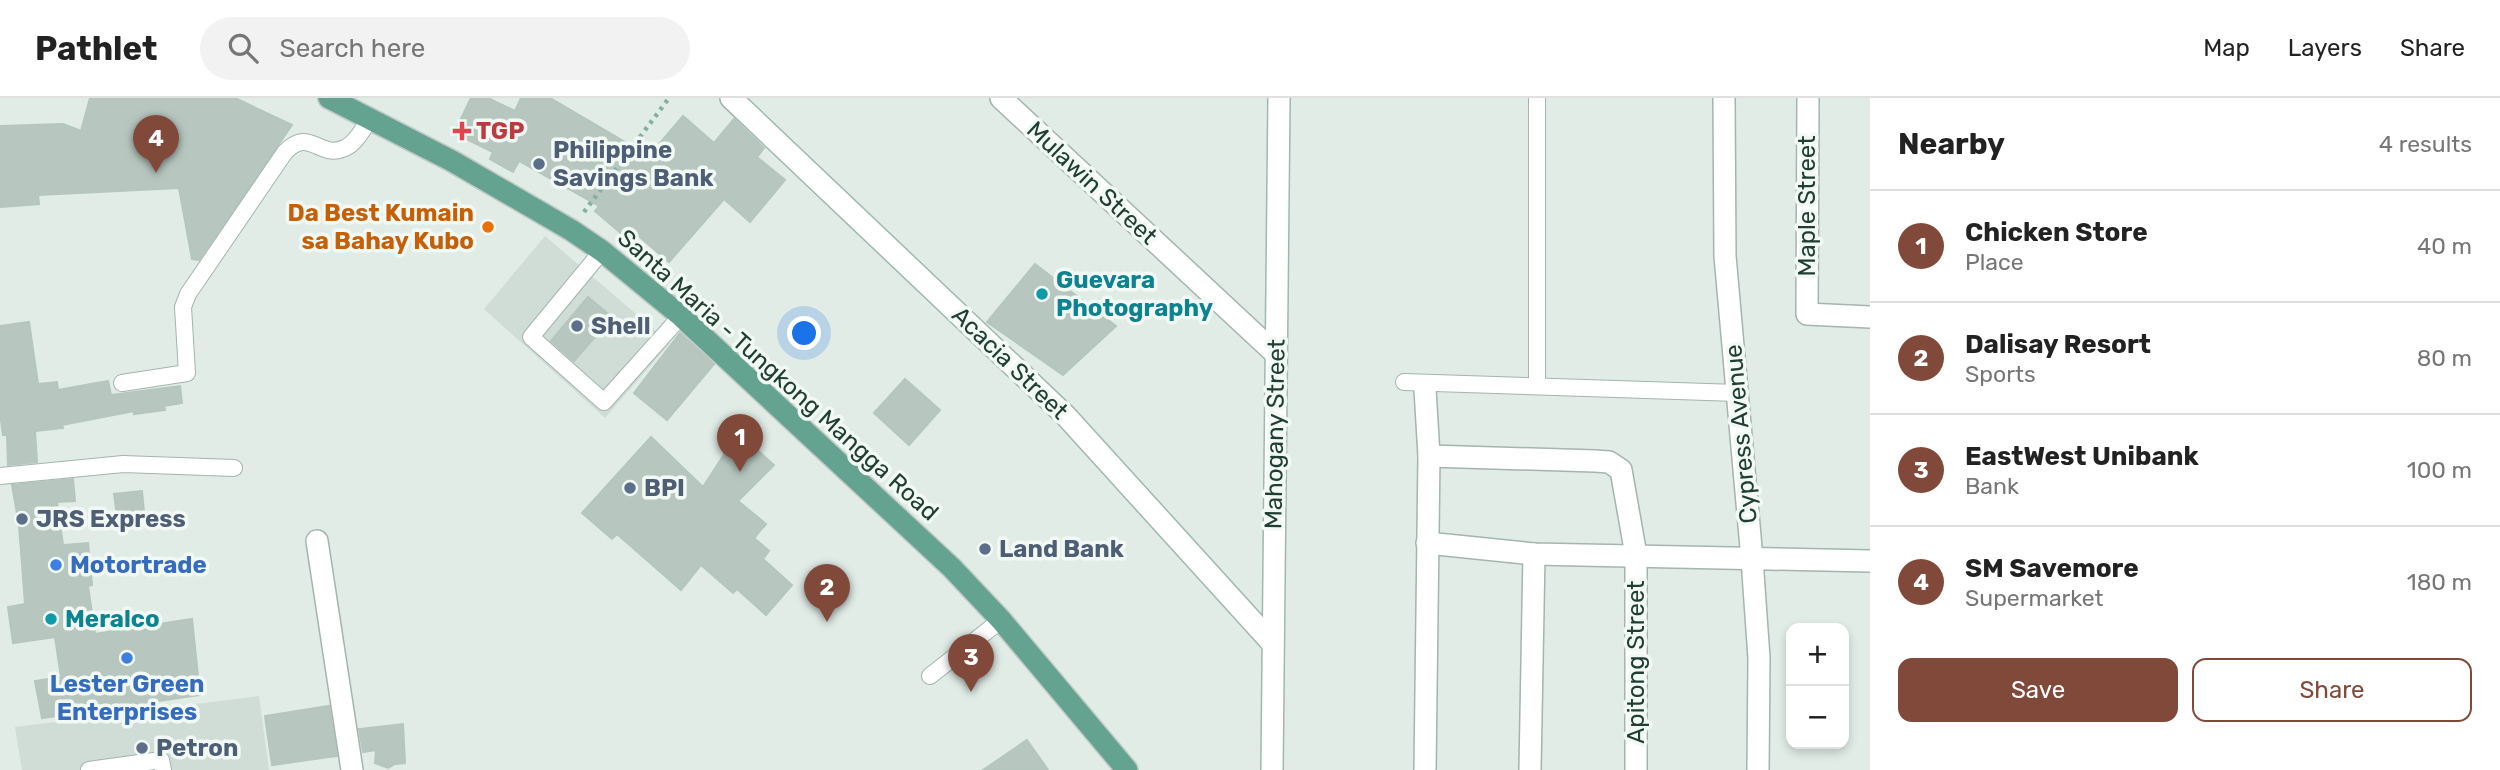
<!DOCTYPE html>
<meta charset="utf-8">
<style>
body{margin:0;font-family:Rubik,sans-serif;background:#f2f2f2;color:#222}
.controls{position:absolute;right:21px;bottom:21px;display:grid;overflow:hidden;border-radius:14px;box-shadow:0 4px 10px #0003}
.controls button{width:63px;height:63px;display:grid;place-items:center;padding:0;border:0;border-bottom:2px solid #e0e0e0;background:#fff;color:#222;font:35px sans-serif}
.you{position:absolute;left:805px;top:236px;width:24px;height:24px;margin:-18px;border:5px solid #fff;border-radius:50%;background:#1a73e8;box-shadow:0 0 0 10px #1a73e833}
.badge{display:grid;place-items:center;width:46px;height:46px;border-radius:50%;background:#81493a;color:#fff;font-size:23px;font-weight:700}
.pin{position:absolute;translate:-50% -58px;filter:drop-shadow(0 2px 4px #0008)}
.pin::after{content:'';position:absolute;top:37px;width:24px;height:21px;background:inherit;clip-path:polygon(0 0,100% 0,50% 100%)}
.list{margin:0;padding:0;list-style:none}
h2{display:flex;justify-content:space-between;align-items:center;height:91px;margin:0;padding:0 28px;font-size:30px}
h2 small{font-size:23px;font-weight:400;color:#767676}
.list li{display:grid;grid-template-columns:46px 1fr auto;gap:21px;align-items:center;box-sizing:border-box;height:112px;padding:0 28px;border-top:2px solid #e0e0e0}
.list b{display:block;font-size:26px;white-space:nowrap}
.list p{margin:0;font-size:23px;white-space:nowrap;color:#767676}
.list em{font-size:23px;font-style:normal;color:#767676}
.actions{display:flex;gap:14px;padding:21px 28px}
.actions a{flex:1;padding:16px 0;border:2px solid #81493a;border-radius:14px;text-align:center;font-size:24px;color:#81493a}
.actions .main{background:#81493a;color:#fff}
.icon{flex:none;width:38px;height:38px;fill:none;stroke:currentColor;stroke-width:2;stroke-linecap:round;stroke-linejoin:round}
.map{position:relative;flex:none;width:1870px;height:672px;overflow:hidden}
header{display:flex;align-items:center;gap:42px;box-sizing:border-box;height:98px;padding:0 35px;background:#fff;border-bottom:2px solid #e0e0e0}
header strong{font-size:33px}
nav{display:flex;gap:38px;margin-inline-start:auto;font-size:24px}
.search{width:490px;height:63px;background:#f2f2f2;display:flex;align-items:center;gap:18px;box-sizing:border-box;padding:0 24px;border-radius:38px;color:#767676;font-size:26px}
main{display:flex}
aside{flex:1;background:#fff}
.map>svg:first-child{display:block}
</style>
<header>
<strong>Pathlet</strong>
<div class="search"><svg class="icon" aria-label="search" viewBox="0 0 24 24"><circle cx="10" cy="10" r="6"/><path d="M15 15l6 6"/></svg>Search here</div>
<nav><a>Map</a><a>Layers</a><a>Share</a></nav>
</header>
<main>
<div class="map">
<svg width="1870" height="672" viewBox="0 0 1870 672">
<rect width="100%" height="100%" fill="#e1ece7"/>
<g fill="#d0dcd6">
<path d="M545,138L670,245L605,320L484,211Z"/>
<path d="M259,598L269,672H22L15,629Z"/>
</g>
<g fill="#b7c7c0" stroke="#b4c6be" stroke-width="2">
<path d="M90,0H235L292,27L199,162L192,161L179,90L38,97L39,106L0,109V28L63,26L81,33Z"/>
<path d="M471,0H488L515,13L521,0H550L649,58L683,18L714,45L734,21L764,50L757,59L785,82L750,124L724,101L669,164L635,135L629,142L595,113L599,108L519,63L513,74L490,61L493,54L454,35Z"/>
<path d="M1035,166L1116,228L1063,277L987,224Z"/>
<path d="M588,199L612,219L574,263L551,243Z"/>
<path d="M29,224L38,286L57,284L58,292L108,283L111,297L180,288L182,305L164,308L165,312L134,316V313L62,327L63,330L35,333L37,364L8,367L7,337H3L0,315V228Z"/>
<path d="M680,235L714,266L667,322L634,295Z"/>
<path d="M905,281L940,312L909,347L874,315Z"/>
<path d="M738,335L774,367L738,403L766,426L754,440L769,453L763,461L792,487L766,517L737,491L733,495L701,467L681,492L617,436L612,441L582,415L651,339L703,389Z"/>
<path d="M73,381L75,403L57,404L63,447L88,445L92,487L88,488L95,536L192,521L200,597L42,620L35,583L61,579L55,539L13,545L8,509L25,506L19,427L12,387Z"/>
<path d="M142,393L144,414L117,418L114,396Z"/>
<path d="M329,608L337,658L272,667L265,618Z"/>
<path d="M403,626L405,665L395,666L388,670L375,665L376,652L363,654L359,631Z"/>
<path d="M1027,642L1048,672H983Z"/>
</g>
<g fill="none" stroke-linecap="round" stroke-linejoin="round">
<g stroke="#a4b4ae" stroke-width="18">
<g id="lane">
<path d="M602,153L531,239L604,304L681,218"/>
<path d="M1404,284L1738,295"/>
<path d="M122,285L187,275L183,209L188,196L285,54C310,28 319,62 345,50C356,45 363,31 370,21"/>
<path d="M1537,288V0"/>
<path d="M0,378L123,366L234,370"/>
<path d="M930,578L1001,522"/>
<path d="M89,672L161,662L163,672"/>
</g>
</g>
<g stroke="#a4b4ae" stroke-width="24">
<g id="street">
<path d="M1001,0L1276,256"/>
<path d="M1724,0L1725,158L1752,461L1759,560L1758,672"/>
<path d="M1808,0L1807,216L1870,219"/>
<path d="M1425,291L1429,358L1425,672"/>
<path d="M1429,358L1595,363L1609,364L1621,372L1636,457V672"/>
<path d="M317,443L352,672"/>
<path d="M1427,445L1534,456L1870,463"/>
<path d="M1530,672L1534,456"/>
</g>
</g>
<g stroke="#9fb8af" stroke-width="24">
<g id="secondary">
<path d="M731,0L1066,318L1273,546"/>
<path d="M1272,672L1279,0"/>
</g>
</g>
<g stroke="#c1c9c6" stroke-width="24">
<path id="primary" d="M329,0L452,63L571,132L602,153L681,218L952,470L1001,522L1127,672"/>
</g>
<path stroke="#81b1a0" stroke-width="4.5" stroke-dasharray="3.5 5" stroke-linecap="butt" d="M584,114L669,0"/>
<use href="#lane" stroke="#fff" stroke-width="16"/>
<use href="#street" stroke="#fff" stroke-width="21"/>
<use href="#secondary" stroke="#fff" stroke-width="21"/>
<use href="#primary" stroke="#65a391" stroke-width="21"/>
</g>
<path fill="#e0444e" stroke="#f2f9f5" stroke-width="2.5" d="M458.5 22.5h7v7h7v7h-7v7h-7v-7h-7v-7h7z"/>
<g fill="#5c6f8a" stroke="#f2f9f5" stroke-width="2.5">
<circle cx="539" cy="66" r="7"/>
<circle cx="577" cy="228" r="7"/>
<circle cx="630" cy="390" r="7"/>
<circle cx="22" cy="421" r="7"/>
<circle cx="985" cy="451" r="7"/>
<circle cx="142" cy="650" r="7"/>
</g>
<circle fill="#e8710a" stroke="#f2f9f5" stroke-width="2.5" cx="488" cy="129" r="7"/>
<g fill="#0f9aa8" stroke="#f2f9f5" stroke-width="2.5">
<circle cx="1042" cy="196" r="7"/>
<circle cx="51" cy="521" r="7"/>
</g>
<g fill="#3f7fe0" stroke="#f2f9f5" stroke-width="2.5">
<circle cx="56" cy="467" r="7"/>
<circle cx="127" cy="560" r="7"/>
</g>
<g text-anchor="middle" stroke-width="7" stroke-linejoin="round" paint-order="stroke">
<g font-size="24" font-weight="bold" fill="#be3a42" stroke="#f2f9f5" text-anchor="start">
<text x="476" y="41">TGP</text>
</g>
<g font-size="24" font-weight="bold" fill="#4e5e75" stroke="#f2f9f5" text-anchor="start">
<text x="553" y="60">Philippine<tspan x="553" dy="28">Savings Bank</tspan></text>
<text x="591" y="236">Shell</text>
<text x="644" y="398">BPI</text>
<text x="36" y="429">JRS Express</text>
<text x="999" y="459">Land Bank</text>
<text x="156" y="658">Petron</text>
</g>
<g font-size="24" fill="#213e35" stroke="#f2f9f5">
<text transform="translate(1092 85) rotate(43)" y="8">Mulawin Street</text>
<text transform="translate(1807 108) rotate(-90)" y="8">Maple Street</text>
<text transform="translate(1010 265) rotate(44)" y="8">Acacia Street</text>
<text transform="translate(778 277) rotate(42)" y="8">Santa Maria - Tungkong Mangga Road</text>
<text transform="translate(1275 336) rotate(-89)" y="8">Mahogany Street</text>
<text transform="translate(1741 336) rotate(-95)" y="8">Cypress Avenue</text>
<text transform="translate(1636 564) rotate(-90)" y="8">Apitong Street</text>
</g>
<g font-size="24" font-weight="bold" fill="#c56008" stroke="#f2f9f5" text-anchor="end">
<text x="474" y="123">Da Best Kumain<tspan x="474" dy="28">sa Bahay Kubo</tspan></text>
</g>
<g font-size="24" font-weight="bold" fill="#0d838f" stroke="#f2f9f5" text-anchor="start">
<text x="1056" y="190">Guevara<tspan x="1056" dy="28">Photography</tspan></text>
<text x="65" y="529">Meralco</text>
</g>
<g font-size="24" font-weight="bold" fill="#366cbe" stroke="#f2f9f5" text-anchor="start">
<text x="70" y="475">Motortrade</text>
<text x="127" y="594" text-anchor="middle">Lester Green<tspan x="127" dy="28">Enterprises</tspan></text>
</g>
</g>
</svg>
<div class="controls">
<button>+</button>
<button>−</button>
</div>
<div class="you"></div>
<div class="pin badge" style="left:740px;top:374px">1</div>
<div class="pin badge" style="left:827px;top:524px">2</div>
<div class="pin badge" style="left:971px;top:594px">3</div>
<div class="pin badge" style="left:156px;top:75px">4</div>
</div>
<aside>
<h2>Nearby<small>4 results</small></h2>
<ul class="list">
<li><span class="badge">1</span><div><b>Chicken Store</b><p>Place</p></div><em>40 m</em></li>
<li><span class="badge">2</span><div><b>Dalisay Resort</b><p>Sports</p></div><em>80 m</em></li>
<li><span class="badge">3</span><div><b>EastWest Unibank</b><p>Bank</p></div><em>100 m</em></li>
<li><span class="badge">4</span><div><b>SM Savemore</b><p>Supermarket</p></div><em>180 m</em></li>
</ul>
<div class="actions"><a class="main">Save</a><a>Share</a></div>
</aside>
</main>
